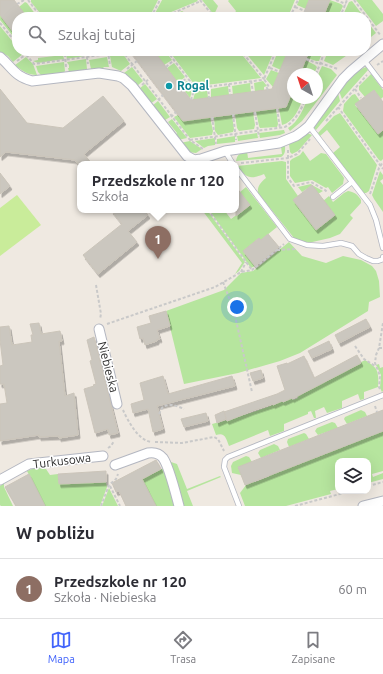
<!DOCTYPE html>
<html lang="pl">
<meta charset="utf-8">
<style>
body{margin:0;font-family:Ubuntu,sans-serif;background:#f2f2f3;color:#2b2b33}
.controls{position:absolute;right:12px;bottom:12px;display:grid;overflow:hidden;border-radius:8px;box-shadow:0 4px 16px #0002}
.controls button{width:36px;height:36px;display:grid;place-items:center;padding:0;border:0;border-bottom:1px solid #e1e1e2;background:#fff;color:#2b2b33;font:20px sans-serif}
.compass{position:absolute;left:287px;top:68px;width:36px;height:36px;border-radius:50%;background:#fff;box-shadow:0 4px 16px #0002;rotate:321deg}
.you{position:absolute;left:237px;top:307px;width:14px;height:14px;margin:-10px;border:3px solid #fff;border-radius:50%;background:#1a73e8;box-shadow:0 0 0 6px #1a73e833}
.badge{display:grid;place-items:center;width:26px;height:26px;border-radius:50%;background:#4264fb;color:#fff;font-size:13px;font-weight:700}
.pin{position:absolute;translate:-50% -33px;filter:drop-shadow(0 1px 2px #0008)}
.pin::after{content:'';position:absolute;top:21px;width:14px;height:12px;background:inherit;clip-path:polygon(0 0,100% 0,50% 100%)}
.popup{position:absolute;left:77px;top:161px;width:162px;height:52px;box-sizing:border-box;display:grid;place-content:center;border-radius:8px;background:#fff;filter:drop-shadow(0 1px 3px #0005);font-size:13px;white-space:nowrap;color:#7c7c81}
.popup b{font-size:15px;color:#2b2b33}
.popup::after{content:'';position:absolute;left:50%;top:100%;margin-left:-8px;border:8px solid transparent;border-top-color:#fff}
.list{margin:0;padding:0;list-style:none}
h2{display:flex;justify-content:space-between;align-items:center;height:52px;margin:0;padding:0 16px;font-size:17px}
h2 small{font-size:13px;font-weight:400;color:#7c7c81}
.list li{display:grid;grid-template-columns:26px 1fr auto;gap:12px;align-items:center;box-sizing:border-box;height:60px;padding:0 16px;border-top:1px solid #e1e1e2}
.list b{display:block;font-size:15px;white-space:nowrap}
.list p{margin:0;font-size:13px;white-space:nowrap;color:#7c7c81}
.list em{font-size:13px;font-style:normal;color:#7c7c81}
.icon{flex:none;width:22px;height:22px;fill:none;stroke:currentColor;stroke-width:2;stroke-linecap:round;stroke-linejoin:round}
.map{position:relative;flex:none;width:383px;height:506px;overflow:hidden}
.search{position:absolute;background:#fff;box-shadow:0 4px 16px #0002;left:12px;right:12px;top:12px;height:44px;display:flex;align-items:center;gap:10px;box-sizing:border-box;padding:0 14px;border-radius:16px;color:#7c7c81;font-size:15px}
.sheet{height:112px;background:#fff}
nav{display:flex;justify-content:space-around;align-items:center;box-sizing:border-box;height:56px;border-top:1px solid #e1e1e2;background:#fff;font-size:11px;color:#7c7c81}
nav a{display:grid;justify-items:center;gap:2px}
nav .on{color:#4264fb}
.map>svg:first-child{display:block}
</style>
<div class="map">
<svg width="383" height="506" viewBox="0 0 383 506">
<defs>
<filter id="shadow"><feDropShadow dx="2" dy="3.5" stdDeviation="0" flood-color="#0004"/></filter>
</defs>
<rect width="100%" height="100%" fill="#efe9e1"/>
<g fill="#b6e59e">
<path d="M31,0H158L150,16C143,19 138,13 130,14C121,15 113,17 105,17C84,18 64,17 43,17L31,2Z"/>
<path d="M162,0H197L198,1L159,17H153Z"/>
<path d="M202,0H213L218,6L214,15Z"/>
<path d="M229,0H295L288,17H232L236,11L228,1Z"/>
<path d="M299,0H309L306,9L297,5Z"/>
<path d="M330,0L341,4L343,6L338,17H323Z"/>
<path d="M356,0H372L383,14V21L376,26Z"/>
<path d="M352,1L364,17H342L349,2Z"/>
<path d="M25,2L27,3L36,15V16L27,17L19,7Z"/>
<path d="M182,11L191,17H168Z"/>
<path d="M0,15L17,37V41L0,20Z"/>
<path d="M366,20L376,33L366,41Z"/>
<path d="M0,26L17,47V51H21L23,54L13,62L8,56L0,52Z"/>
<path d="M88,51H106L107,54L89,56Z"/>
<path d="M154,51H165L172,60L164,65Z"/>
<path d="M169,51H239L261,78L198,86L194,84Z"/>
<path d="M244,51H274L264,75Z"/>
<path d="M278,51H282L287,53L281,70L272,66Z"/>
<path d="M309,51H323L319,61H316L307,58Z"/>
<path d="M328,51H353L333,65L324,61Z"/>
<path d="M85,52V56L67,59L66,54Z"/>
<path d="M123,54L130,64L121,71L112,67L110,56Z"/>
<path d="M63,55L64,59L38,63L33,61L38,60V58Z"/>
<path d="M26,57L33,64L37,75C28,75 22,71 15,65Z"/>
<path d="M107,57L109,67H104L101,70L100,68L91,69L89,60Z"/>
<path d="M86,59L87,69H85L83,72L71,73L69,72L68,68H69V65L68,64L67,62Z"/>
<path d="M305,60L315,65L317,67L314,74H300Z"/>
<path d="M64,62L65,71L63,74L42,76L38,72L36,66Z"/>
<path d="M174,63L185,77L178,83L167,68Z"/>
<path d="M322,66L331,69L337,75L302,121L290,131L288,128C299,121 303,109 308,98H317V77Z"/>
<path d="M132,67L143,81L137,86L124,73Z"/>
<path d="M366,67L368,70L342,99L339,91C346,82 355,71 366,67Z"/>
<path d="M271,70L279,73L273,87L266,79Z"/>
<path d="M371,74L383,90V97L381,99L374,90L365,97L359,90V86Z"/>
<path d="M187,81L193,88L190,98L180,85Z"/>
<path d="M263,81L267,86L264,87V91L255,92L254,83Z"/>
<path d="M250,83L251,92L233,95L232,86Z"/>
<path d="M145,84L157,99L150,104L139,89Z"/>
<path d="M228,86L229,95L211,98V89Z"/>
<path d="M196,89H207L208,98L193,100Z"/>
<path d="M293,90V98H303C299,109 294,122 282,125L279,108L286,107Z"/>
<path d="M338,93L340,101L316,130L314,128V126Z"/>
<path d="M355,94L360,101L355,105L378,134L383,130V159L381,161L379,160L343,111L344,104L352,95Z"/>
<path d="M158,101L170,117L165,120L152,106Z"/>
<path d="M276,109L278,124L277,127L260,128L259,126L256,111Z"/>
<path d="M253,112L255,125L254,129L239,131L237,128L235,114Z"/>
<path d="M340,113L375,162L377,165L369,191L366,193H364L333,153L340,147L327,130L320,136L318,133L334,116Z"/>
<path d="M178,115L183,121L210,117L213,131L212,135L190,138L174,117Z"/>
<path d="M232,115L234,129L233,132L218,135L215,131L214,117Z"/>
<path d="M172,119L187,138L178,140L175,136L177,133L168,122Z"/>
<path d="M284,130L285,133L280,135L260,138L259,133Z"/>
<path d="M257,133L258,138L238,141L237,136Z"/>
<path d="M307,133L312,135L298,151L292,154L290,152L289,144Z"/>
<path d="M235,136V142L217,144V139Z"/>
<path d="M215,138V145L208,146L204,148L195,141Z"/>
<path d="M190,141L202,149L196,153L188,152L180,143Z"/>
<path d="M285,145C285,150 286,154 281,157L236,161C237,155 240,152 247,151L248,158L282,154L281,147Z"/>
<path d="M303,151L310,161L321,153L326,154L342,175L344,178L343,184L332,193L328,187L326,188L312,180L295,183L290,176V161L292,159L300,155Z"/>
<path d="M282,161L286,162V179L298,196L293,200L323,201L329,196L333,202L344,193L348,191C355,192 358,195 361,200V203L350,215L353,218L340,234L330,238L308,243L294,238L258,193C257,186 261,182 266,178L264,174C249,180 247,178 237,166Z"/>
<path d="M380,171L383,175V179L380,181L383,185V212L374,199L372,195Z"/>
<path d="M311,184L312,185L323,191L318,194L311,186L302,192L298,187Z"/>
<path d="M246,187L277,227L261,240L259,238L243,251L255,266L251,268L209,210H224L231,219L250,205L240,192Z"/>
<path d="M197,210H207L245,262L239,271L235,274L242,263L202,210L198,211Z"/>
<path d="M289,242L302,256L326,263L343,256L361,260L372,266L376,271L379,281L380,297L369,302L368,311L300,353L280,361L238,373L184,384L183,380L166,311L224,290L241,273L253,271Z"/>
<path d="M365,360C378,368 379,371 378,387L364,392V399L360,400L358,394L342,401V408L327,413L324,407L315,411L316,418H314L311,411L308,412V414L284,424V431L270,436L268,430L229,446C226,438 225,432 216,435L212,424L227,420V421C245,414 265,409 282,401L283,402L292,398L293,400L298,398L297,396L334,377Z"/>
<path d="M379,364L380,368L383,367V391L382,392L380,388L381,375L376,365Z"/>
<path d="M361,410L365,412L367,416L347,424L344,419L345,417Z"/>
<path d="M332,422L335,423L338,428L318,435L315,431L317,428Z"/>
<path d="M383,431V471L372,474L373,477L383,473V479L368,483V461H338V489L330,491L331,494L286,506H245L240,493L246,485V484L254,480L255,482L270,476V474L283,469V470L299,464L311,458L312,459Z"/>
<path d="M304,433L306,434L309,439L289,447L287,442L288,439Z"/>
<path d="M274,444L278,446L280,450L261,458L258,453L260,450Z"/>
<path d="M246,456L249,457L252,462L241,475L232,473L231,466L233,462Z"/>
<path d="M168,461L177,464L187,489L220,476L221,477L187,491L193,506H182Z"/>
<path d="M42,467L46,469L50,475L58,474L59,484L106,482L107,487L100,506H45L27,471L32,469Z"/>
<path d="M161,469H164L176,506H156L139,481Z"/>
<path d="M4,483V487L13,506H1L0,505V486Z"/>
<path d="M109,488L118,506H102Z"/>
</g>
<path fill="#c9ec9a" d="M17,195L41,225L0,256V208Z"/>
<g fill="#cbc7bf" stroke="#cbc5ba" filter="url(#shadow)">
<path d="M0,0H14L27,17H17V37L0,15Z"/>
<path d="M309,0H330L323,17H302Z"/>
<path d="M130,51H154L191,100L272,89L288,51H309L300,74H293V90L286,107L183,121Z"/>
<path d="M0,89L27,123L63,128L103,96L124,121L84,154L92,164H78L75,160L6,152L0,157Z"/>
<path d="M374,90L383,102V130L378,134L355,104Z"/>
<path d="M0,173L10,186L0,194Z"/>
<path d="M312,185L335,215L316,230L293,200Z"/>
<path d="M236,187L250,205L236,216Z"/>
<path d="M111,210H144L148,215L128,231L137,242L98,274L83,255L122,224Z"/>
<path d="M268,234L279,247L255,266L243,251L259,238L261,240Z"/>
<path d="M166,311L170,326L157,330L160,339H157V341L145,345L143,338L140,339L137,327L151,323L149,316Z"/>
<path d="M366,319L370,327L339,343L335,335Z"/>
<path d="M39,323L41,334L60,331L62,341H59L65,396L74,393L78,435L59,438V436L39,437V435L0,441V404L7,403L4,384H0V366L3,365L0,340V327L9,326L12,345L32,342L31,335H33L30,324Z"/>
<path d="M94,337L118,433L109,435L108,429L95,433L84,389L94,386L93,385L96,384L90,361L92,360L87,340Z"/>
<path d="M329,341L332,349L312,358L308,351Z"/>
<path d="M357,355L361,363L292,399V398L283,402L282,401L273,405V404L252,411L227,421L224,412L277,394L285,390L277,366L287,363V364L304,356L314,378Z"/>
<path d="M261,370L263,378L253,381L250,373Z"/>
<path d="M163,376L168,394L232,376L235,386L157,406L163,429L153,432L148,409L133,413L131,404L144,400L140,383Z"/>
<path d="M383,410V431L245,485L238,467Z"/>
<path d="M224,411L226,419L217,423L215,415Z"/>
<path d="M206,413L208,421L184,427L181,419Z"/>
<path d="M156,460L161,469L142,479L156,506H126L119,491L116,492L112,483Z"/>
<path d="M106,471V482L59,484L58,474Z"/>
<path d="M29,474L45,506H16L5,487Z"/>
</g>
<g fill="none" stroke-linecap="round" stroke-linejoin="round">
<g stroke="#b4b7c1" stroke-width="6">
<g id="service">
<path d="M364,60L383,85"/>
<path d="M309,126L370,205L376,220L383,248"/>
<path d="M225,151L233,164"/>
<path d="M236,168L290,239L307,245L323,246L341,243L352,246L359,254L366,258L373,261H378L383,259V257"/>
<path d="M333,197L352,182"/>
<path d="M239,506L224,467L225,460L228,457L383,395"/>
</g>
</g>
<g stroke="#b4b7c1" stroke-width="11">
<g id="minor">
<path d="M0,57C13,68 14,76 32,81L99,73L118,76L123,78L132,86L187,156L194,160L201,159L225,151L279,143L296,136L303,131L309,126L343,79L351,71L383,44"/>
<path d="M99,329L117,404"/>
<path d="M115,465L148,453C154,452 159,453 163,458C169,466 176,495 179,506"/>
<path d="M0,480L29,464L103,456"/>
<path d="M363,506L383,501"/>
</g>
</g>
<g stroke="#c9c9c9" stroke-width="2" stroke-dasharray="3 2" stroke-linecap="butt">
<path d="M28,0L41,17"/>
<path d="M200,0L214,17"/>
<path d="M336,0L346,4"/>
<path d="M354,0L381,36"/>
<path d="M17,4L24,0"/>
<path d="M295,7L305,11"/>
<path d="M125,17L134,16L139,17"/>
<path d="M151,17L160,0"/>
<path d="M164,17L201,1"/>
<path d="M290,17L298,0"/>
<path d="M340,17L347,0"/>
<path d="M0,23L17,44"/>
<path d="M23,51L34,64L123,52L190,140L203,149"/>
<path d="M108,51L110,66"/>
<path d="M167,51L193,85L195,87L198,88L261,80L264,79L241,51"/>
<path d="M287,51H288"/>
<path d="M86,52L88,64"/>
<path d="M65,54L66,67"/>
<path d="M306,59L320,64"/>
<path d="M17,61L29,52"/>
<path d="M320,63L338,69H339"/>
<path d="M377,65L383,61"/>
<path d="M166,67L174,60"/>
<path d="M270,68L280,72"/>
<path d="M127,69L137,61"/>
<path d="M316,74L325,51"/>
<path d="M251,81L253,92"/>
<path d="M179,84L187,78"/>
<path d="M229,84L230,95"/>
<path d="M142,85L150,78"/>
<path d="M208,86L209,98"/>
<path d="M355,89L361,98"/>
<path d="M268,90L267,88L269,87L264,79L276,51"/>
<path d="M158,100L163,95"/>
<path d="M191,100L195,87"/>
<path d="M338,107L383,169"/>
<path d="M277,109L280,128"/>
<path d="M255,112L259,137"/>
<path d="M233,114L236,140"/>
<path d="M171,117L176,112"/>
<path d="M212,117L216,144"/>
<path d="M326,121L367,75"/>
<path d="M190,140L285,127C296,120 301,110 306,98"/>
<path d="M288,150V158L297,154L310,139"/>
<path d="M241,163L288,158V178L294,186L311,182L325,190L328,193"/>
<path d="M370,194L379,168L383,162"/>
<path d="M208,210L252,270"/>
<path d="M277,250H279L295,249"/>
<path d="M241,272L246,262"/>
<path d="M223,282L234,311L252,392"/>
<path d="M96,285L101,314L100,319"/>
<path d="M107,324L215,287L241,272L252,270L284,244"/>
<path d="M355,346L364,359L375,366"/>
<path d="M379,348H383"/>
<path d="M380,389L379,387L380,376L375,363L376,355L379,348L383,323"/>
<path d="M375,406L377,412"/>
<path d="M123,410C128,421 138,440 151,442"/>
<path d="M159,414L162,408C169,402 177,406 184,409"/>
<path d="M155,442L182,443L214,437L218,439L224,451"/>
<path d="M108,448L111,446L114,441"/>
<path d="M110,486L120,506"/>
<path d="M368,486L383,482"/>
<path d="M101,506L109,485L116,479L118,474"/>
<path d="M295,506L351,491"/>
</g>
<use href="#service" stroke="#fff" stroke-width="4.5"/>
<use href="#minor" stroke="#fff" stroke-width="9"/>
</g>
<circle fill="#0f9aa8" stroke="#fff" stroke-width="1.5" cx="169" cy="86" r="4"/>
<g text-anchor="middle" stroke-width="3" stroke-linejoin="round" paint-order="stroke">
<g font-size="12" font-weight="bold" fill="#0d838f" stroke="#fff" text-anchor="start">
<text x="177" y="90">Rogal</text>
</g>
<g font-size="12" fill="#2e2e2e" stroke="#fff">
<text transform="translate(108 367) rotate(76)" y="4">Niebieska</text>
<text transform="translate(62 461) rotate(-7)" y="4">Turkusowa</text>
</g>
</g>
</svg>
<div class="controls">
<button><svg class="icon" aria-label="layers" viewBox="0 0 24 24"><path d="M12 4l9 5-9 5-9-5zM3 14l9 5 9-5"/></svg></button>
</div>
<svg class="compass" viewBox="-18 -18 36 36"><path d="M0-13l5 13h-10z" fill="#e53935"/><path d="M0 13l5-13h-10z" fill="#7c7c81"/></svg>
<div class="you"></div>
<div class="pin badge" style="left:158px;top:259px;background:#8d6e63">1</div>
<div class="popup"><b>Przedszkole nr 120</b>Szkoła</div>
<div class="search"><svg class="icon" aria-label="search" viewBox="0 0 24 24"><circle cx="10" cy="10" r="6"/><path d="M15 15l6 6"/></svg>Szukaj tutaj</div>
</div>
<section class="sheet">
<h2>W pobliżu<small></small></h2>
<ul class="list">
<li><span class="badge" style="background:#8d6e63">1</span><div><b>Przedszkole nr 120</b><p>Szkoła · Niebieska</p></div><em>60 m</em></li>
</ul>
</section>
<nav>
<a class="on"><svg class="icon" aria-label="map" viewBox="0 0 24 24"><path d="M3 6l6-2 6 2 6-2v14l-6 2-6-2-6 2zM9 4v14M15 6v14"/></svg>Mapa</a>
<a><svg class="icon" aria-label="directions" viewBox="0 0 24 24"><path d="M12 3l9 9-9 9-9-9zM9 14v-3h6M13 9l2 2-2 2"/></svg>Trasa</a>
<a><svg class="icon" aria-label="saved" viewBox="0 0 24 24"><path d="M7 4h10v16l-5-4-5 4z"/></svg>Zapisane</a>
</nav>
